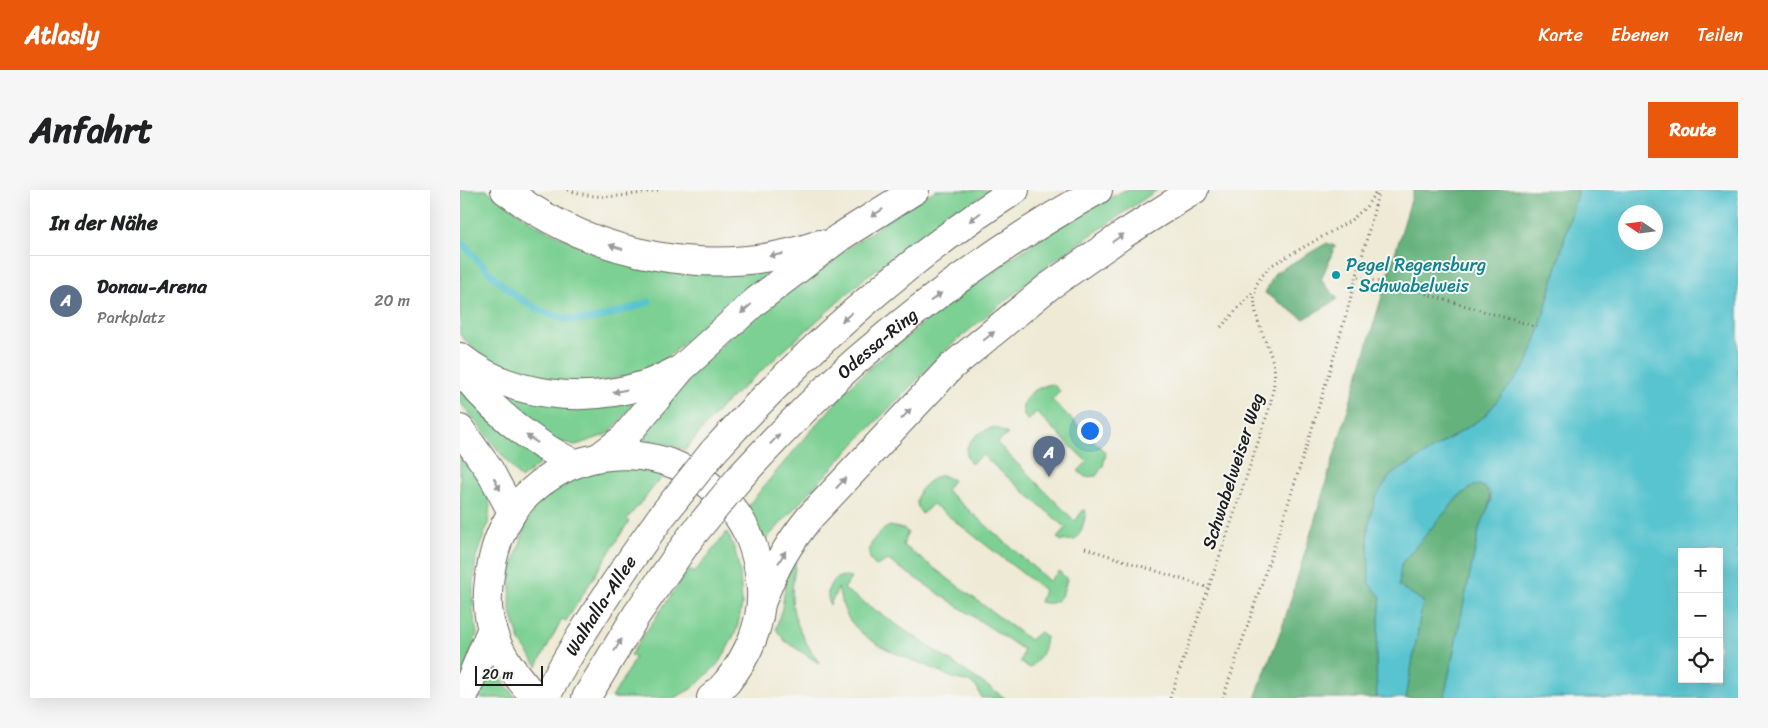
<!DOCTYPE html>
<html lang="de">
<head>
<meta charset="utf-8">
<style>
  body { margin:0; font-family:Sriracha,sans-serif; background:#f6f6f6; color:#202124 }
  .controls { position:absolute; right:15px; bottom:15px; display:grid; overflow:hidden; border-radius:0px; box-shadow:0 5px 20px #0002 }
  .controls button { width:45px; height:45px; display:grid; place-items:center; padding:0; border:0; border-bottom:1px solid #e0e0e0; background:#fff; color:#202124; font:25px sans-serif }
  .compass { position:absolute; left:1158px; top:15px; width:45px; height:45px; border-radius:50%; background:#fff; box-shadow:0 5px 20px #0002; rotate:283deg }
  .scale { position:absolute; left:15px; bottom:12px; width:68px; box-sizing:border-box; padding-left:5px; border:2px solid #1c1c1c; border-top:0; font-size:14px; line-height:18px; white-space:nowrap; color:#1c1c1c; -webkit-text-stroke:4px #f6f6f2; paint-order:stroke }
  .you { position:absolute; left:629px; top:240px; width:18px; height:18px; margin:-12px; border:4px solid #fff; border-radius:50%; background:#1a73e8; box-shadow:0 0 0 8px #1a73e833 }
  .badge { display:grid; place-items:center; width:32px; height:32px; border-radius:50%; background:#ea580c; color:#fff; font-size:16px; font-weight:700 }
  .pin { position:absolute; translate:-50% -41px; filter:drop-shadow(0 1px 2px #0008) }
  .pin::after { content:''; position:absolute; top:26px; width:18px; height:15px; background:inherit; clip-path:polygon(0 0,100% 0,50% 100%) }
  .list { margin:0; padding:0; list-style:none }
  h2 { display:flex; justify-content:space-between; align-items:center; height:65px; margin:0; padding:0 20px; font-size:21px }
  h2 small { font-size:16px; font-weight:400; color:#757577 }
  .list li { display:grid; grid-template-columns:32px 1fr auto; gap:15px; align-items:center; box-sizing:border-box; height:90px; padding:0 20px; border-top:1px solid #e0e0e0 }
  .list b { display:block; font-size:19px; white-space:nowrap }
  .list p { margin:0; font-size:16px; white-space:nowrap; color:#757577 }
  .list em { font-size:16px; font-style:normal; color:#757577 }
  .icon { flex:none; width:28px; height:28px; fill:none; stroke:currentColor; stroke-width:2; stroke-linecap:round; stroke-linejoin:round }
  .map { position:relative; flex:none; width:1278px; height:508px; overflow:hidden; border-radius:0px }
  header { display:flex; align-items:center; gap:30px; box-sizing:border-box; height:70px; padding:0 25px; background:#ea580c; color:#fff }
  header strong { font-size:24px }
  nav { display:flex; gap:28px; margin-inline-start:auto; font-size:18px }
  .intro { display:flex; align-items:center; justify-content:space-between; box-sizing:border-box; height:120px; padding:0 30px }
  h1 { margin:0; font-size:35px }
  .button { padding:12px 22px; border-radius:0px; background:#ea580c; color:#fff; font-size:18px; font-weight:700 }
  main { display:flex; gap:30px; padding:0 30px }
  aside { flex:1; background:#fff; border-radius:0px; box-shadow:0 5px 20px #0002 }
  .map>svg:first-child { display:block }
  .green { fill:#7cd093; stroke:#4c7658 }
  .forest { fill:#65b27d; stroke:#40674c }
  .water { fill:#58c4cf; stroke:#3a7076; fill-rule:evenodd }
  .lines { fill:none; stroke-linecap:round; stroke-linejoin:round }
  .stream { stroke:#58c4cf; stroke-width:7 }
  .secondary-casing { stroke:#66645d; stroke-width:30 }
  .primary-casing { stroke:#66645d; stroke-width:30 }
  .trunk-casing { stroke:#66645d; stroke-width:30 }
  .path { stroke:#66645d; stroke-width:3; stroke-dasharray:1 4; stroke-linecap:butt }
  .secondary { stroke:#fff; stroke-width:28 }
  .primary { stroke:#fff; stroke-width:28 }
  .trunk { stroke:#fff; stroke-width:28 }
  .trunk-bridge-casing { stroke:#66645d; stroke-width:30; stroke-linecap:butt }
  .trunk-bridge { stroke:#fff; stroke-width:28 }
  .oneway { fill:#999 }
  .culture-dot { fill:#0f9aa8; stroke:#f6f6f2; stroke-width:2 }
  .labels { text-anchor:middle; stroke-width:4; stroke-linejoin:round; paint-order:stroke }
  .culture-label { font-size:18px; fill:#0d838f; stroke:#f6f6f2; text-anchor:start }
  .street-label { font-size:18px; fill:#1c1c1c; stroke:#f6f6f2 }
</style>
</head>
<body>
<header>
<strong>Atlasly</strong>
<nav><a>Karte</a><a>Ebenen</a><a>Teilen</a></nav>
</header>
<div class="intro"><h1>Anfahrt</h1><a class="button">Route</a></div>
<main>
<aside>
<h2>In der Nähe<small></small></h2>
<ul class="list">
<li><span class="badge" style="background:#5c6f8a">A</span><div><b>Donau-Arena</b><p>Parkplatz</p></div><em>20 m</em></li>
</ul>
</aside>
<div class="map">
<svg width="1278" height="508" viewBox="0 0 1278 508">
  <rect width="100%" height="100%" fill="#f6f6f2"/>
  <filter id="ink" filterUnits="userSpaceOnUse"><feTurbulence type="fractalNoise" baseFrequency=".02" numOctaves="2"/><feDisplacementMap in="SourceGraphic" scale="10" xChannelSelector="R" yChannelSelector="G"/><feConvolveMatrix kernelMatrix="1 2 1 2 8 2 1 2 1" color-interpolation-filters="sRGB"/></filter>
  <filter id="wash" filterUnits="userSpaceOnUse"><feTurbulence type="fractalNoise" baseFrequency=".0096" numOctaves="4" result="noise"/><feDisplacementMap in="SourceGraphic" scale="20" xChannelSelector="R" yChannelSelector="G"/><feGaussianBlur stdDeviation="1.12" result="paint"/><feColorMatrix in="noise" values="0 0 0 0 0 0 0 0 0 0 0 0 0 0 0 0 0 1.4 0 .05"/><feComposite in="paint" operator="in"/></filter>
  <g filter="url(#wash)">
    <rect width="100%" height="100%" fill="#eeead5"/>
    <!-- green -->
    <path class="green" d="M0,0H26L78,36L133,62L334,67C302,91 268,115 237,140C226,149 215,163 203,170C134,206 55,203 0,145Z
      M476,0H530L407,86L262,216L225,260L200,251L173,249L203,213L290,127L444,19Z
      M665,0H697L596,69L491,155L396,252L298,358L283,322C310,288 338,256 366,224C378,211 389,196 402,185C482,113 570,50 665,0Z
      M24,191L187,200L148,244L116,255L91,250Z
      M593,194L600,201L592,210L646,263L643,276L636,286L625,287L618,281L627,272L576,222L568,231C552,212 575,196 593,194Z
      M0,195L61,255L82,272L61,289L0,212Z
      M535,237L548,244L537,253L615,331L624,319L626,322C624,333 622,342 615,350L602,351L597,348L606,338L522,265L511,274C497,256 518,241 535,237Z
      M0,257L25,297L30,315L28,334L16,367L13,394V421L17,444L0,494Z
      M131,275L207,281L167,329L169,331L106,431L102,429L77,476L60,451L50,420L51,381L66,335L68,315Z
      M482,285L493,290L486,300L589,391L599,381L607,389C603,405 599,417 580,412L584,400L473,314L462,324C460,321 457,317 457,313C456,300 470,288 482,285Z
      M430,336L444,339L448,342L443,355L570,450L580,442L586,447C585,460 580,469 570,478L560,472L564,460L428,370L416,376C400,364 415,342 430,336Z
      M267,342L275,360L280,383L282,415L277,439L261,471L233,498L214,508H152L175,468L170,465L229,379L234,383Z
      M334,366L336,367C335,380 332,393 332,406C332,431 346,454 360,474L325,451L316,439L322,418L326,391Z
      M383,386L391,388L384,399L545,508H521C520,505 519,500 516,497C509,489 497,491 488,486C457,469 416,462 392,433C384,424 381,409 378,398L370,415C365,402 369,389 383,386Z
      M29,472L56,508H15Z"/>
    <!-- forest -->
    <path class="forest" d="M954,0H1118L1080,138L1066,176L1024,227L930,286L908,339L909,393L921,406L916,466L917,508H795L824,432Z
      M867,53L875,56L861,90L878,109L844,129L805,103L815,83Z
      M1019,295C1039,304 1026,322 1020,336L984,508H946L963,411L939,396L941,374L998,307L1013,296Z"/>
    <!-- water -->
    <path class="water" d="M1118,0H1278V508H984L1020,336L1031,311L1030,303L1026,298L1019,295L1013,296L998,307L941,374L939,396L963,411L946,508H917L916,466L921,407L909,393L908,339L915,308L930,286L1024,227L1066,176L1080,138ZM1166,22H1196V52H1166ZM1222,362H1259V489H1222Z"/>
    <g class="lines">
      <!-- stream -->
      <path class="stream" d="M0,50C29,84 67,126 115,130C139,131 166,119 189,112"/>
    </g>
  </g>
  <g filter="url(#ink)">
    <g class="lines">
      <!-- secondary casing -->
      <g class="secondary-casing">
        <path id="secondary" d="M3,508L32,438"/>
      </g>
      <!-- primary casing -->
      <g class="primary-casing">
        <path id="primary" d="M0,179C31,220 69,251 115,274
          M0,239L30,281L52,322
          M77,508L73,505C56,485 39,465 32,439C26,419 27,398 31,379C34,359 41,340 52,323C59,311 70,302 81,293C132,254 206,256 254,299C285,327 298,358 301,399C303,433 288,466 267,492C262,497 257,504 251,508"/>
      </g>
      <!-- trunk casing -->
      <g class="trunk-casing">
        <g id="trunk">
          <path d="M45,0C133,67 254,91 360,54"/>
          <path d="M0,167C50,207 124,214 184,195C195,192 206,186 216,181"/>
          <path d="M253,262C344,162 441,73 555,0"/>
          <path d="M139,267L163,249L222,178L296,111L380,47L455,0"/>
          <path id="s1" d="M282,285C319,245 356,206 397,170C471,106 553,47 638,0"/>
          <path d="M302,411C314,378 328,354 350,327L491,177L588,97L664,44L734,0"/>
          <path id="s2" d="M85,508C119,444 159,385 201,327"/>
          <path d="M126,508L177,424L230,348"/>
        </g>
      </g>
      <!-- path -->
      <path class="path" d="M108,0C140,11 166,6 198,0
        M898,87L946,98L1080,138
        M761,137L794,101
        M625,358L749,398
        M710,508L768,342L810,216C812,204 816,190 814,177C809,153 791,127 795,101C796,91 805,82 812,75L890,31L906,17L917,0
        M763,508C820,340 877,172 919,0"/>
      <!-- secondary -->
      <use href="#secondary" class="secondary"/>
      <!-- primary -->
      <use href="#primary" class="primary"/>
      <!-- trunk -->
      <use href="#trunk" class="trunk"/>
      <!-- trunk-bridge casing -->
      <g class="trunk-bridge-casing">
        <path id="trunk-bridge" d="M201,327L253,262
          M230,348L282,285"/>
      </g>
      <!-- trunk-bridge -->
      <use href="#trunk-bridge" class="trunk-bridge"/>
    </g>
    <!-- one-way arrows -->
    <defs><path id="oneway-solid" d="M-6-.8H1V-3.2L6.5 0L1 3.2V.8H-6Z" transform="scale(1.25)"/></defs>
    <g class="oneway">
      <use href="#oneway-solid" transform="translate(417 23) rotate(147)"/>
      <use href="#oneway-solid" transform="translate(515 27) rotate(143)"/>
      <use href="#oneway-solid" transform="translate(658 48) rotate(-35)"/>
      <use href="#oneway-solid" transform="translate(156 57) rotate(-163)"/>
      <use href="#oneway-solid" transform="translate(316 65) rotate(170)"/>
      <use href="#oneway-solid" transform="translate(476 107) rotate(-36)"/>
      <use href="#oneway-solid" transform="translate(286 119) rotate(139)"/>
      <use href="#oneway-solid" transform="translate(387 127) rotate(139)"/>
      <use href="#oneway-solid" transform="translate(529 146) rotate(-39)"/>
      <use href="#oneway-solid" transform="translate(160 201) rotate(168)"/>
      <use href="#oneway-solid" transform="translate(446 224) rotate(-47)"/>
      <use href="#oneway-solid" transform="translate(72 249) rotate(-146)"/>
      <use href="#oneway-solid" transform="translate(315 249) rotate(-47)"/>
      <use href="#oneway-solid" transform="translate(381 293) rotate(-47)"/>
      <use href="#oneway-solid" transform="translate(37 294) rotate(63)"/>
      <use href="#oneway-solid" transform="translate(322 367) rotate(-59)"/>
      <use href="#oneway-solid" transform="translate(158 455) rotate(-59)"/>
    </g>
  </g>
  <!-- markers -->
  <circle class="culture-dot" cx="876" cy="85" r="5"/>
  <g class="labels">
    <!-- culture labels -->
    <g class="culture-label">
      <text x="886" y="81">Pegel Regensburg<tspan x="886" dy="21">- Schwabelweis</tspan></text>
    </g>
    <!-- street labels -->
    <g class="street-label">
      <text dy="6" stroke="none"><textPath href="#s1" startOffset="189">Odessa-Ring</textPath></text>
      <text transform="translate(773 281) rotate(-72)" y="6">Schwabelweiser Weg</text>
      <text dy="6" stroke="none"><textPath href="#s2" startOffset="108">Walhalla-Allee</textPath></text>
    </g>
  </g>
</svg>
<div class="controls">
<button>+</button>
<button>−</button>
<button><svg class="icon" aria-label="locate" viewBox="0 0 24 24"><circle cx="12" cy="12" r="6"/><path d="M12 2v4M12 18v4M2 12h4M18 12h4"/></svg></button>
</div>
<svg class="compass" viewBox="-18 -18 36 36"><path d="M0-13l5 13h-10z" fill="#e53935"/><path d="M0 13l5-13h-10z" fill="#757577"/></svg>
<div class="scale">20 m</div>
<div class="you"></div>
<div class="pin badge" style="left:589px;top:287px;background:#5c6f8a">A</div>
</div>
</main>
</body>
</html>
